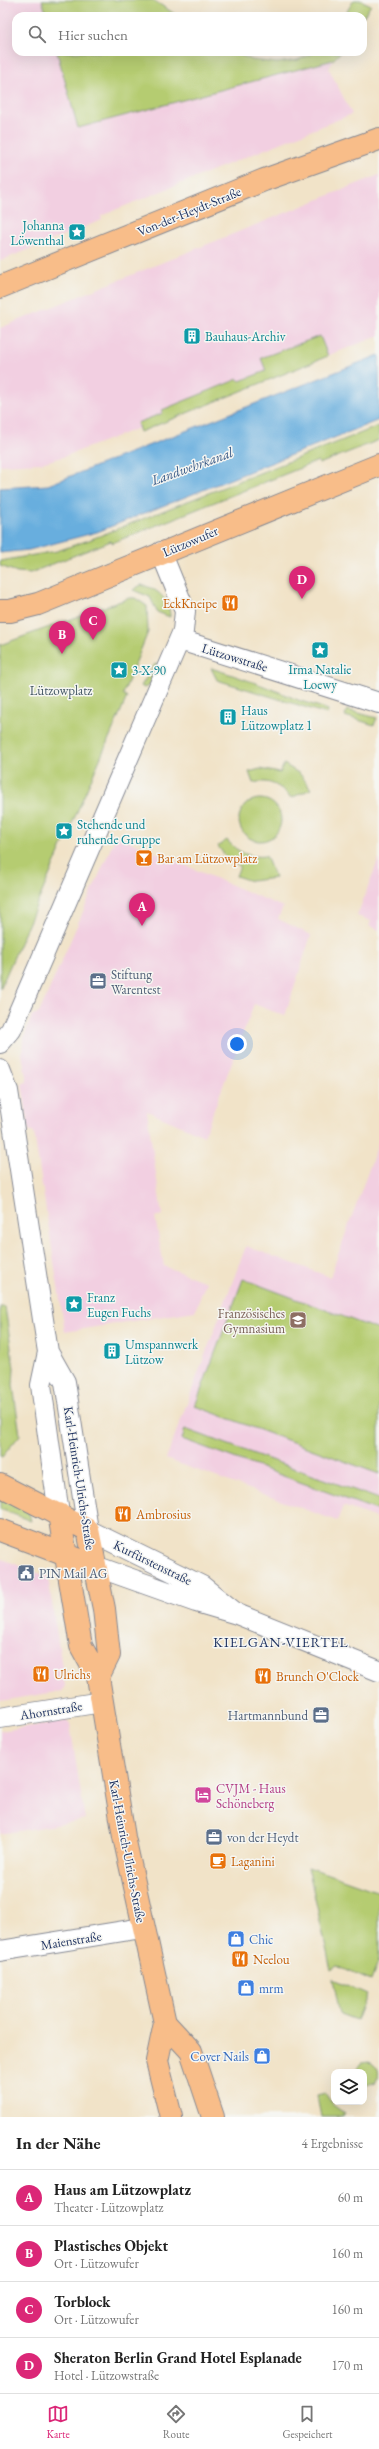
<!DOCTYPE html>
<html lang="de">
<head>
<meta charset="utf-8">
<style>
  body { margin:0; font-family:"EB Garamond",serif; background:#f6f6f6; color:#222 }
  .controls { position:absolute; right:12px; bottom:12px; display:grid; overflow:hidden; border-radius:8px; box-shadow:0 4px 16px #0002 }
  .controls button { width:36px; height:36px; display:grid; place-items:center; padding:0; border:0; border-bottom:1px solid #e0e0e0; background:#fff; color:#222; font:20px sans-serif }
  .you { position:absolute; left:237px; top:1044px; width:14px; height:14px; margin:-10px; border:3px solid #fff; border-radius:50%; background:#1a73e8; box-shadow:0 0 0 6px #1a73e833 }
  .badge { display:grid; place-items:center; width:26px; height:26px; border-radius:50%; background:#db2777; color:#fff; font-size:13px; font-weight:700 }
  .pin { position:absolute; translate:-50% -33px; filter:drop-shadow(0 1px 2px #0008) }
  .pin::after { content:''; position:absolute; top:21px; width:14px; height:12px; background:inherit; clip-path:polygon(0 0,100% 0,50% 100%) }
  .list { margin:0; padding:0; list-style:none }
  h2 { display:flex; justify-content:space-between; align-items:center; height:52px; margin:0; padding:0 16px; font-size:17px }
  h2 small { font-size:13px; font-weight:400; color:#767676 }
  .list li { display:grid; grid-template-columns:26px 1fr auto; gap:12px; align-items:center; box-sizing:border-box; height:56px; padding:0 16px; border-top:1px solid #e0e0e0 }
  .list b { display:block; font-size:15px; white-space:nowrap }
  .list p { margin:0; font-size:13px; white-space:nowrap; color:#767676 }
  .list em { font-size:13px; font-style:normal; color:#767676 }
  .icon { flex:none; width:22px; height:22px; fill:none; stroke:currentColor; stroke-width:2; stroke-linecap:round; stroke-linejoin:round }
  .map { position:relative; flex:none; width:379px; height:2117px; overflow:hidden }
  .search { position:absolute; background:#fff; box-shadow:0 4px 16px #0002; left:12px; right:12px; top:12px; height:44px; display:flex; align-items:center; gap:10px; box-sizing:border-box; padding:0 14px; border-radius:12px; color:#767676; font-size:15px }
  .sheet { height:276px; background:#fff }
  nav { display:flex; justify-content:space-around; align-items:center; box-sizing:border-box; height:56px; border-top:1px solid #e0e0e0; background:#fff; font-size:11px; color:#767676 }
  nav a { display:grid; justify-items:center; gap:2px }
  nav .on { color:#db2777 }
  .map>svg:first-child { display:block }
  .built { fill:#f2cfe1 }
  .green { fill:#b5cc71; stroke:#687e68 }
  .water { fill:#67aede; stroke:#416e9e }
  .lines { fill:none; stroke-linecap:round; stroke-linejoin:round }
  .minor-casing { stroke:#868993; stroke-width:22 }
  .major-casing { stroke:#868993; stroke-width:24 }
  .minor { stroke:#fff; stroke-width:20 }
  .major { stroke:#f8bd89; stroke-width:22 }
  .labels { text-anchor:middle; stroke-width:3; stroke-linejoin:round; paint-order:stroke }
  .street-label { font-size:13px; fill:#1b2f5e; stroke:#f6f6f2 }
  .culture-label { font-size:13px; fill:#0d838f; stroke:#f6f6f2; text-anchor:start }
  .food-label { font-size:13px; fill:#c56008; stroke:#f6f6f2; text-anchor:start }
  .park-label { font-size:13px; fill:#425663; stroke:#f6f6f2 }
  .service-label { font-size:13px; fill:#4e5e75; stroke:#f6f6f2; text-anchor:start }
  .education-label { font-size:13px; fill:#785e54; stroke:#f6f6f2; text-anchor:end }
  .hotel-label { font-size:13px; fill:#b23c85; stroke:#f6f6f2; text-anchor:start }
  .shop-label { font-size:13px; fill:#366cbe; stroke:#f6f6f2; text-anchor:start }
  .water-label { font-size:14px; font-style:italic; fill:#325584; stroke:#f6f6f2 }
  .neighbourhood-label { font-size:14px; letter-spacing:1px; fill:#1b2f5e; stroke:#f6f6f2 }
</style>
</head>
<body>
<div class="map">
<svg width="379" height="2117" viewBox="0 0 379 2117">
  <rect width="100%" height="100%" fill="#f6f6f2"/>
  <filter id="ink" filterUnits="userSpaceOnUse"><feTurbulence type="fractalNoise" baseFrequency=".025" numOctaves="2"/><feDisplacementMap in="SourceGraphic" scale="8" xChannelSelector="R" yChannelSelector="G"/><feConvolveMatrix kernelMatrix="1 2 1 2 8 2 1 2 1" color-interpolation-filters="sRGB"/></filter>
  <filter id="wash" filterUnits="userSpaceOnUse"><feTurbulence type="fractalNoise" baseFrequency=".012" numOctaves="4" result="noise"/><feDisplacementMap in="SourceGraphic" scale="16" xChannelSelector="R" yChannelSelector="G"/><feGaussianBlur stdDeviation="0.9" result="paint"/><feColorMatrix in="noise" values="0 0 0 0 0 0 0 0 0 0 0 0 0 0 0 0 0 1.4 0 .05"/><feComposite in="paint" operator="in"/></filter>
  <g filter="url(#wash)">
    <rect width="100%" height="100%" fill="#f1e3c8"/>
    <!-- built -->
    <path class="built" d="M0,0H42L47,16H16V52H57L79,128L333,60L329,69L352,114L115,210L101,216L102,220L0,261Z
      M379,175V336L63,457L41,463L0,465V328Z
      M116,836L283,907L278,919L311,935L285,1016L254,1004L204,1136L147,1111L162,1215L155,1217L164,1266L206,1282L195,1311L65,1332L34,1133L29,1131L22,1083L27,1082L22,1054L23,1041L32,1015L39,1013Z
      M379,858V930L369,926L371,921L357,916Z
      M379,1141V1519L343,1506L337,1521L166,1459L246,1246L330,1277Z
      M0,1558L48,1577L65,1686L62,1691L0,1701Z
      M66,1721L70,1724L85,1820L0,1834V1731Z"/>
    <!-- green -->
    <path class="green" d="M42,0H153L178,16H47Z
      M354,0H360L371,5L363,17L344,16Z
      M57,52H234L252,60L277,63L298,60L316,52H341L333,60L78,128Z
      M320,336L328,356L140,432L137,423L163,413L162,410L238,379L240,381L266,371L261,358Z
      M379,426V440L319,464L318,461L112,543L111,541L30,573L17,572L0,566V561L57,551L89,540Z
      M141,585C157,588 170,599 170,617L157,612L150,597L133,590Z
      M129,598H135L147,606L148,632L123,694L127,697L0,989V645Z
      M155,664L158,665L149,686L144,688L141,686Z
      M211,668C239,677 266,686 293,698C304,703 317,705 328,710L327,714L217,680Z
      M347,710L377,718L374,725L345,716Z
      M284,764L300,774L311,789L291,798C281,786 269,779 253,783L249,772L260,769L280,773Z
      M239 820a21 21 0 1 1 42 0a21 21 0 1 1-42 0Z
      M227,840C238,853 250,858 266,856L275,878L251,881L236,876L240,866L225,856L218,846Z
      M243,1279L379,1330V1474L195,1406Z
      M0,1307H5L14,1368L13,1385L20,1435L2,1457L0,1456Z
      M185,1429L379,1499V1511L182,1439Z
      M0,1495L28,1509L31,1521L0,1509Z
      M308,1867L379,1892V1959L371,1981L337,1966L331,1970Z
      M333,1979L367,1994L356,2020L340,2014Z
      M369,2062C378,2065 379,2073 376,2082L365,2086L364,2072H354L361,2063Z
      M325,2093L333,2105L344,2113L342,2117H321L317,2095Z"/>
    <!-- water -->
    <path class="water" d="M379,355V420L97,532L29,550L0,553V488L48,485Z"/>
  </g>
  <g filter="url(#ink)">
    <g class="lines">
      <!-- minor casing -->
      <g class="minor-casing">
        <path id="minor" d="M180,640L379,703
          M0,1043L11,1030L183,631L185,611L161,552
          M0,1070L8,1091L48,1352L41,1385L59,1514
          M48,1352L65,1382L88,1530L202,1586L237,1614
          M95,1566L196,1602L237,1614L379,1671
          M0,1718L102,1702
          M0,1951L142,1928"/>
      </g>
      <!-- major casing -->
      <g class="major-casing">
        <path id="major" d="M0,287L264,180L379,139
          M0,611H10L38,604L379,465
          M0,1485L88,1530L104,1609L109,1655L98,1677
          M59,1514L81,1646L98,1677L124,1837L165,2023L157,2061L171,2117
          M0,1530L79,1560
          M165,2023L191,2051L213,2117"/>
      </g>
      <!-- minor -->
      <use href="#minor" class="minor"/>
      <!-- major -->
      <use href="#major" class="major"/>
    </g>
  </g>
  <!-- icons -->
  <defs>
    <g id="sight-square" transform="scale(0.9)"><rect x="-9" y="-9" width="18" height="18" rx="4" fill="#0f9aa8" stroke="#f6f6f2"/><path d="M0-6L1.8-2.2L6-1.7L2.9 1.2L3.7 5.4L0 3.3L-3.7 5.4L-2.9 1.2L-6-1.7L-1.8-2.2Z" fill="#fff"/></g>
    <g id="building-square" transform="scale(0.9)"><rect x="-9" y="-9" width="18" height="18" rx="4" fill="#0f9aa8" stroke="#f6f6f2"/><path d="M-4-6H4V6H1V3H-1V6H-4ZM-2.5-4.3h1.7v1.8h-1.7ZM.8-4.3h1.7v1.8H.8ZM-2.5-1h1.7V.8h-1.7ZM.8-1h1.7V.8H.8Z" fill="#fff"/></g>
    <g id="restaurant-square" transform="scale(0.9)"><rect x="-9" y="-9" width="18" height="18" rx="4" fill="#e8710a" stroke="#f6f6f2"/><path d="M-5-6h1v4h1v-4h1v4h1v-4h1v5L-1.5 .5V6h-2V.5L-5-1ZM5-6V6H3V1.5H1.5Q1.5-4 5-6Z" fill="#fff"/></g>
    <g id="bar-square" transform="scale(0.9)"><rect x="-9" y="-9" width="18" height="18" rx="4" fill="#e8710a" stroke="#f6f6f2"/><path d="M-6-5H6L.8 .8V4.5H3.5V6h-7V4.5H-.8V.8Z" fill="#fff"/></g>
    <g id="office-square" transform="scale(0.9)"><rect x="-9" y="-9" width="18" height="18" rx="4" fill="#5c6f8a" stroke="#f6f6f2"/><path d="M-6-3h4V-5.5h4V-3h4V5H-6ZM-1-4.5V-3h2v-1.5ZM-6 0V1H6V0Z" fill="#fff"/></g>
    <g id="school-square" transform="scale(0.9)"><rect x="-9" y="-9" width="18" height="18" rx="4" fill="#8d6e63" stroke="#f6f6f2"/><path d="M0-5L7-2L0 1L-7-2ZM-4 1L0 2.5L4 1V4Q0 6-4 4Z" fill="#fff"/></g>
    <g id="civic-square" transform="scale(0.9)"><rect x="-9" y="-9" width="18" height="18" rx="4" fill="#5c6f8a" stroke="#f6f6f2"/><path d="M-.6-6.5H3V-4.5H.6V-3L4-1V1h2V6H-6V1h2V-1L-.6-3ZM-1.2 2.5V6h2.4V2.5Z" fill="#fff"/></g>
    <g id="hotel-square" transform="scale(0.9)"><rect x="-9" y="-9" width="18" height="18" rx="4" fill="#d1479c" stroke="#f6f6f2"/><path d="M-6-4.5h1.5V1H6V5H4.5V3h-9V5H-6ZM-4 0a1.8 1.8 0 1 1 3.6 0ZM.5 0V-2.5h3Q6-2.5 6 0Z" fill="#fff"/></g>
    <g id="cafe-square" transform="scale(0.9)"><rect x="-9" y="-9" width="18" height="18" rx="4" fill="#e8710a" stroke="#f6f6f2"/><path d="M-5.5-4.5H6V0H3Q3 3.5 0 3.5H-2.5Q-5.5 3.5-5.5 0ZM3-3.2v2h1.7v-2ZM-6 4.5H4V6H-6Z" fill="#fff"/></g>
    <g id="shop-square" transform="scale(0.9)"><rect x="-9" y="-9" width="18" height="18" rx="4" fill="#3f7fe0" stroke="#f6f6f2"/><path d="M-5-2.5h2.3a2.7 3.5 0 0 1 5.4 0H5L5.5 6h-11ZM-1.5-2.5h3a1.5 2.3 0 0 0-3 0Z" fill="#fff"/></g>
  </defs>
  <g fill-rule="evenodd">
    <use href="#sight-square" x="77" y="232"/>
    <use href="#building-square" x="192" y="336"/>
    <use href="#restaurant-square" x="230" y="603"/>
    <use href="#sight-square" x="320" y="650"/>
    <use href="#sight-square" x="119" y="670"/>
    <use href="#building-square" x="228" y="717"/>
    <use href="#sight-square" x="64" y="831"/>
    <use href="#bar-square" x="144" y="858"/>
    <use href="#office-square" x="98" y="981"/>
    <use href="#sight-square" x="74" y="1304"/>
    <use href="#school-square" x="298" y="1320"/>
    <use href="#building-square" x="112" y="1351"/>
    <use href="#restaurant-square" x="123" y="1514"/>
    <use href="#civic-square" x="26" y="1573"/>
    <use href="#restaurant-square" x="41" y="1674"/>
    <use href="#restaurant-square" x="263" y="1676"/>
    <use href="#office-square" x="321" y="1715"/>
    <use href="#hotel-square" x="203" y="1795"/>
    <use href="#office-square" x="214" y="1837"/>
    <use href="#cafe-square" x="218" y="1861"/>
    <use href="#shop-square" x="236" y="1939"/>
    <use href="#restaurant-square" x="240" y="1959"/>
    <use href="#shop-square" x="246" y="1988"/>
    <use href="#shop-square" x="262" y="2056"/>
  </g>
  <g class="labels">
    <!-- street labels -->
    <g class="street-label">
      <text transform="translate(189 211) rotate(-22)" y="5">Von-der-Heydt-Straße</text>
      <text transform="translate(190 541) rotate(-23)" y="5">Lützowufer</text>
      <text transform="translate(235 657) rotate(17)" y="5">Lützowstraße</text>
      <text transform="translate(80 1478) rotate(81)" y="5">Karl-Heinrich-Ulrichs-Straße</text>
      <text transform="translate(153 1562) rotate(26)" y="5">Kurfürstenstraße</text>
      <text transform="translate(51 1710) rotate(-9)" y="5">Ahornstraße</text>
      <text transform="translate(128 1851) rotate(79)" y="5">Karl-Heinrich-Ulrichs-Straße</text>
      <text transform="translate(71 1940) rotate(-9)" y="5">Maienstraße</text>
    </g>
    <!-- culture labels -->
    <g class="culture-label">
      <text x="64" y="230" text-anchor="end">Johanna<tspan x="64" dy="15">Löwenthal</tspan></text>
      <text x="205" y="341">Bauhaus-Archiv</text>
      <text x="320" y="674" text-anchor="middle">Irma Natalie<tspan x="320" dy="15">Loewy</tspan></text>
      <text x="132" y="675">3-X-90</text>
      <text x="241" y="715">Haus<tspan x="241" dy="15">Lützowplatz 1</tspan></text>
      <text x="77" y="829">Stehende und<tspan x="77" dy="15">ruhende Gruppe</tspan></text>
      <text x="87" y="1302">Franz<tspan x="87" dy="15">Eugen Fuchs</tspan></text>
      <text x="125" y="1349">Umspannwerk<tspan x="125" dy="15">Lützow</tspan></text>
    </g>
    <!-- food labels -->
    <g class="food-label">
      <text x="217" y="608" text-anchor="end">EckKneipe</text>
      <text x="157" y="863">Bar am Lützowplatz</text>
      <text x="136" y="1519">Ambrosius</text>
      <text x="54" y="1679">Ulrichs</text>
      <text x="276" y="1681">Brunch O'Clock</text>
      <text x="231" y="1866">Laganini</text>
      <text x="253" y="1964">Neelou</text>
    </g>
    <!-- park labels -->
    <g class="park-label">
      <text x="61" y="695">Lützowplatz</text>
    </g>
    <!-- service labels -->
    <g class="service-label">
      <text x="111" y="979">Stiftung<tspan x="111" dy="15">Warentest</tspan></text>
      <text x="39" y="1578">PIN Mail AG</text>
      <text x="308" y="1720" text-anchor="end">Hartmannbund</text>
      <text x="227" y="1842">von der Heydt</text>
    </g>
    <!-- education labels -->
    <g class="education-label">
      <text x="285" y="1318">Französisches<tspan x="285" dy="15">Gymnasium</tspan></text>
    </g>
    <!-- hotel labels -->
    <g class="hotel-label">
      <text x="216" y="1793">CVJM - Haus<tspan x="216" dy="15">Schöneberg</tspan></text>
    </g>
    <!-- shop labels -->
    <g class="shop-label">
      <text x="249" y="1944">Chic</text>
      <text x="259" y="1993">mrm</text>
      <text x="249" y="2061" text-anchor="end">Cover Nails</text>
    </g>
    <!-- water labels -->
    <g class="water-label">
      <text transform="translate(192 466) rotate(-20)" y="5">Landwehrkanal</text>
    </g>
    <!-- neighbourhood labels -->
    <g class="neighbourhood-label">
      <text x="281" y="1647">KIELGAN-VIERTEL</text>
    </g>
  </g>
</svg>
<div class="controls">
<button><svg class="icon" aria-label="layers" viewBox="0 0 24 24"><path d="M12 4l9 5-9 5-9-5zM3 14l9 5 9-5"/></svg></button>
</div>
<div class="you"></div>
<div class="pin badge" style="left:142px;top:926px">A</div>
<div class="pin badge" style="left:62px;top:654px">B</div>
<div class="pin badge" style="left:93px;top:640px">C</div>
<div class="pin badge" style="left:302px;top:599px">D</div>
<div class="search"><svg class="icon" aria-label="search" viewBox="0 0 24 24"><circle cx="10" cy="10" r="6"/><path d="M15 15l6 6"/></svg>Hier suchen</div>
</div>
<section class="sheet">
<h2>In der Nähe<small>4 Ergebnisse</small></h2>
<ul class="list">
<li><span class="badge">A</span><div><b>Haus am Lützowplatz</b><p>Theater · Lützowplatz</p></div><em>60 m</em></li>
<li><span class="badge">B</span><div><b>Plastisches Objekt</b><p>Ort · Lützowufer</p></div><em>160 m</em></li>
<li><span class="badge">C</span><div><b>Torblock</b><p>Ort · Lützowufer</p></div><em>160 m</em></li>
<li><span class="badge">D</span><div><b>Sheraton Berlin Grand Hotel Esplanade</b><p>Hotel · Lützowstraße</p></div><em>170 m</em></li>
</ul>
</section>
<nav>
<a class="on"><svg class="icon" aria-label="map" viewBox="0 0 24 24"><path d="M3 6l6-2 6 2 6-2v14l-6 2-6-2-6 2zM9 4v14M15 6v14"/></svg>Karte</a>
<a><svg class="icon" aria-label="directions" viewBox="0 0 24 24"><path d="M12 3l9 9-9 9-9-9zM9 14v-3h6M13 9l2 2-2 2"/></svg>Route</a>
<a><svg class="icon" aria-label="saved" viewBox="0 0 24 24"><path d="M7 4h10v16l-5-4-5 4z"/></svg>Gespeichert</a>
</nav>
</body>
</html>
